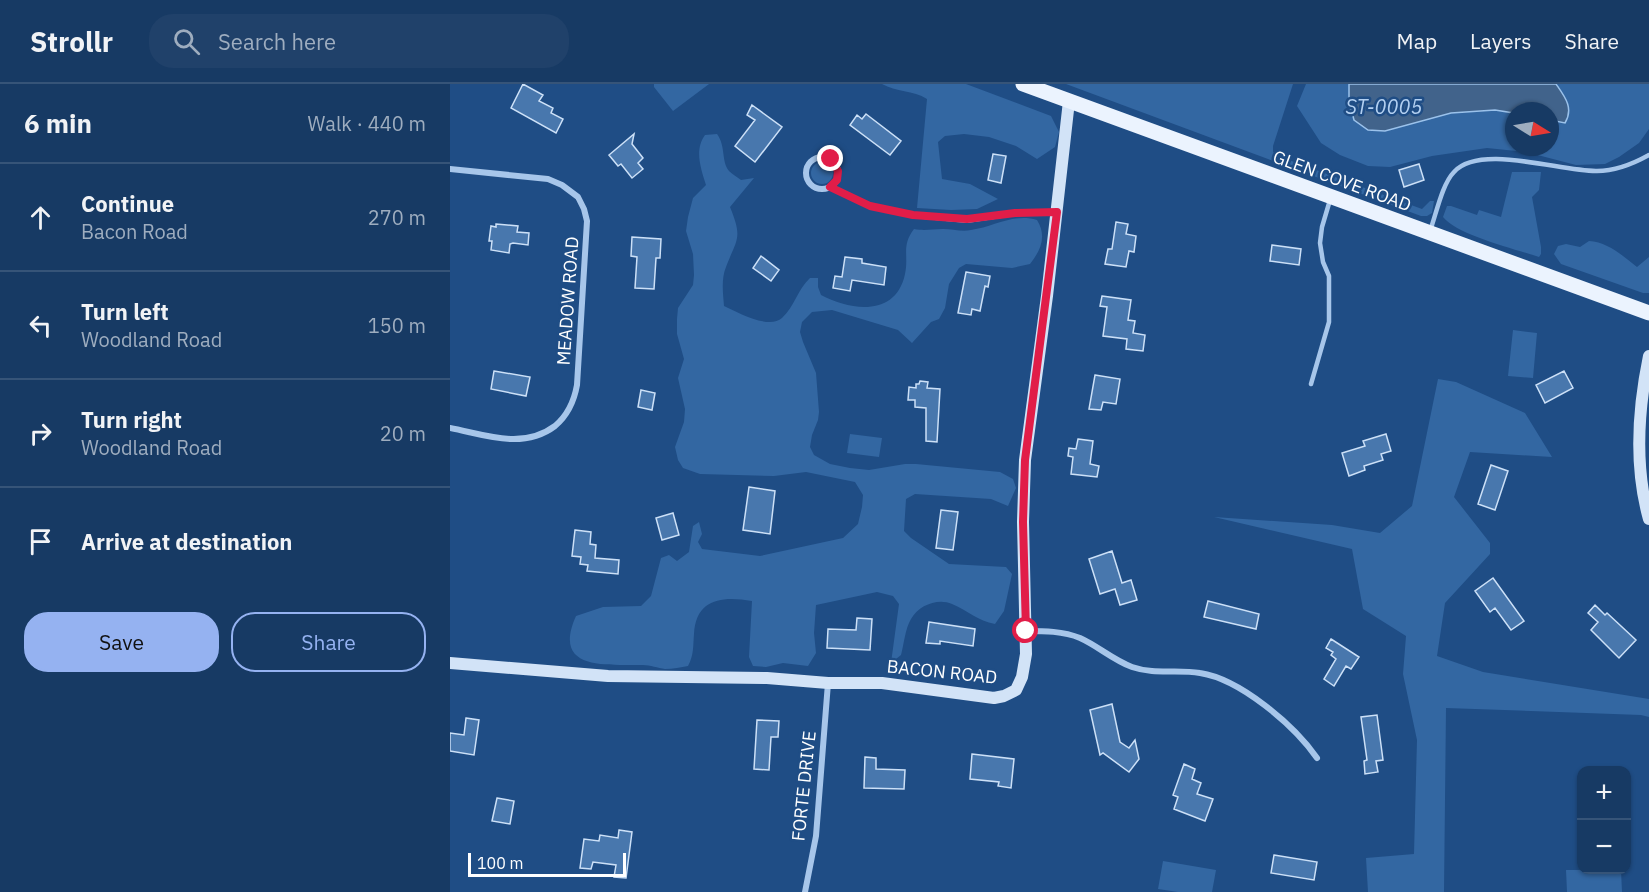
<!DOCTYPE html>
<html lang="en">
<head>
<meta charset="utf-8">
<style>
  body { margin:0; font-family:"IBM Plex Sans",sans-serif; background:#20416a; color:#f1f3f6 }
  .controls { position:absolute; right:18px; bottom:18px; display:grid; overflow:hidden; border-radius:12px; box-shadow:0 2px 4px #0004 }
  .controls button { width:54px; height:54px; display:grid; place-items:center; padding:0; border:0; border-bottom:2px solid #365478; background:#173a64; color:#f1f3f6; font:30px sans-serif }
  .compass { position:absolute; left:1055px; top:18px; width:54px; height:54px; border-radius:50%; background:#173a64; box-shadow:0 2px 4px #0004; rotate:101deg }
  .scale { position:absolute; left:18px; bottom:15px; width:158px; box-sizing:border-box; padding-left:6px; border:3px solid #fff; border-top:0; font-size:16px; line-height:21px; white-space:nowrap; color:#fff; -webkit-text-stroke:4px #1f4d85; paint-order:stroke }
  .stop { position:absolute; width:18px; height:18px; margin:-14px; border:4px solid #e11d48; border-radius:50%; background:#fff }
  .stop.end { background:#e11d48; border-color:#fff; box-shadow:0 2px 6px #0008 }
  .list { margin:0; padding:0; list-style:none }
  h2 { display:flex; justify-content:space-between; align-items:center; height:78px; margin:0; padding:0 24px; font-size:26px }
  h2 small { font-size:20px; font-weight:400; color:#9eadbf }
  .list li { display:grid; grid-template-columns:39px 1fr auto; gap:18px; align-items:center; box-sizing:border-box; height:108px; padding:0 24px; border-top:2px solid #365478 }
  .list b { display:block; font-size:22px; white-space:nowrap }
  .list p { margin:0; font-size:20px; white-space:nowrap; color:#9eadbf }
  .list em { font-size:20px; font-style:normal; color:#9eadbf }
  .actions { display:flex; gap:12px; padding:18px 24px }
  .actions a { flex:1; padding:14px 0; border:2px solid #95b2f1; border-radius:24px; text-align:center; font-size:21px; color:#95b2f1 }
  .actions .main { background:#95b2f1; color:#111 }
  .icon { flex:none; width:33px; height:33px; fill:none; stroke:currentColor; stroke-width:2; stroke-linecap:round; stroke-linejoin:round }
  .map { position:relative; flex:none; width:1199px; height:808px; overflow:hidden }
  header { display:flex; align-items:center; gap:36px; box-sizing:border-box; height:84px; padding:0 30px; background:#173a64; border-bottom:2px solid #365478 }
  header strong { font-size:28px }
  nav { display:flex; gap:33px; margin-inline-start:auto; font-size:21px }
  .search { width:420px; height:54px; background:#20416a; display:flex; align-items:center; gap:15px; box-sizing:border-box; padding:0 21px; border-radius:24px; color:#9eadbf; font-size:22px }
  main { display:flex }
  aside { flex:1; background:#173a64 }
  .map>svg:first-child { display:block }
  .green { fill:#3367a2; fill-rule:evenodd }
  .water { fill:#41638b; stroke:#9bc2eb; stroke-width:1.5 }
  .building { fill:#4877ad; stroke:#cce0f7; stroke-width:1.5 }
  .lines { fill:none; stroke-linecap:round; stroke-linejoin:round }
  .lane { stroke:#a7c6ea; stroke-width:4.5 }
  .street { stroke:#a7c6ea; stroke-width:6 }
  .secondary { stroke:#d2e3f7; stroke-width:12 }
  .primary { stroke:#ebf3fe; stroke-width:15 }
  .route { stroke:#e11d48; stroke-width:8 }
  .labels { text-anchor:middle; stroke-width:5; stroke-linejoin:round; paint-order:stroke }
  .street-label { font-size:18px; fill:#fff; stroke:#1f4d85 }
  .water-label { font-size:20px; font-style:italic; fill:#b3d0f1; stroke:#1f4d85 }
</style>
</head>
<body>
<header>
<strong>Strollr</strong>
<div class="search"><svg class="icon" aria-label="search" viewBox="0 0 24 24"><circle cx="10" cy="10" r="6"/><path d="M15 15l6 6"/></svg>Search here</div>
<nav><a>Map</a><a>Layers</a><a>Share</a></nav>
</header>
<main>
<aside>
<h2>6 min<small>Walk · 440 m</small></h2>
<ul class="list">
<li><svg class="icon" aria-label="ahead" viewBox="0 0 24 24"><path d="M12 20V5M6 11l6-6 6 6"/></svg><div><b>Continue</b><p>Bacon Road</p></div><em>270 m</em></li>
<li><svg class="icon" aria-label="left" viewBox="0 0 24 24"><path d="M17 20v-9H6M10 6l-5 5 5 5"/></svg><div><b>Turn left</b><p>Woodland Road</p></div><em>150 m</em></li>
<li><svg class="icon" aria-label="right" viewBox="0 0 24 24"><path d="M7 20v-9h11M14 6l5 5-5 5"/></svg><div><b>Turn right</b><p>Woodland Road</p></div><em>20 m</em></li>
<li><svg class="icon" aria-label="arrive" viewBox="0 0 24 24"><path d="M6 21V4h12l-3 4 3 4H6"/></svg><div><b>Arrive at destination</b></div></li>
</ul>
<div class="actions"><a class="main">Save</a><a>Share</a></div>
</aside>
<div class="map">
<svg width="1199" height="808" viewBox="0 0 1199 808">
  <rect width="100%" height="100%" fill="#1f4d85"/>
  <!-- green -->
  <path class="green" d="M204,0H259L223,27L204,3Z
    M432,0H516L601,32L609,48L605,63L587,75L566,62L539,53L514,50L495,52L488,58L492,95L520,100L548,115L527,125L501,126L467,124L477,15C463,6 446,8 432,0Z
    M616,0H843L823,62V68L828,72L972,125L980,117H984L982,129L977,132H971Z
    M856,0H1199V45L1189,59L1169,73L1155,80L1126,81L1076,68L1037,64L982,72L940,83L918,82L890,71L871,59L847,22ZM1064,27H1100V63H1064Z
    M267,50C276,62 271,77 279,87C282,90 287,93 291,96L304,94L280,123C293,155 287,154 276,183C271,195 273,209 274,222C287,228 319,246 332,234C344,223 348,205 360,194H368V203L371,211C401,227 446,233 455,190C459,171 451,162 464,145C475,147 482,145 493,145C502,145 512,148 521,146C544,143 563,129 587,136C597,152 591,166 580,180L562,184L516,180L509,184L499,200L495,224L489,235L481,238L462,259L448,246L382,226L362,228L352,238L350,248L353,258L366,289L369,328L368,336L362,351L360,363L364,371L380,380L400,384L419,386L455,380H466L550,388L563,395L566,404L558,422L541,415L465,410L456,415L454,447L461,454L499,480L556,483L562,490L554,527L545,540C528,537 517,526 502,520C488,514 469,521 461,535C455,545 454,560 451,571L441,579L449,520L443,512L427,508L366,521L364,549L366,569L358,582L333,579L316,583L303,582L299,573L302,517C273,512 246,514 244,550C243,562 244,571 238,582C231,583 223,585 215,585C208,584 200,581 193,581C158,580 101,588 126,532L153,523L191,522L201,512L211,474L219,471L227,477L239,468L243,442L249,438L252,450L248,458L252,465L310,472L393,454L408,440L412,423L413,411L405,398L356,388L324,392L250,390L233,384L228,376L225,363L234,338L235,325L228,294L234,275L227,250V235L228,224L243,201L244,191L243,170L236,147L238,133L243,114L256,101C251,85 244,66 255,51Z
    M361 89a11 11 0 1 1 22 0a11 11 0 1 1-22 0Z
    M1062,88H1091L1089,106L1082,113L1091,163V170L1089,173C1065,165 1007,151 993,133L997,122H1001L1027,131L1029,126L1051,133Z
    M1139,157C1158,158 1173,172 1187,183L1199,173V209H1193L1111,180L1104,170L1108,162L1116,160L1130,163Z
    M1063,246L1087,249L1083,294L1058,292Z
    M988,295L1006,298L1075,329L1102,373L1020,368L1004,413L1040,459V470L995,519L987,572L1033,588L1199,615V633L1191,631L996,624L994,808H918L916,774L964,770L967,656L953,590L956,552L913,525L902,465L764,433L882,441L930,449L962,422Z
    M400,350L432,354L429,373L397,369Z
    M713,777L766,786L762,808H728L708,805Z
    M1116,786H1171L1172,808H1117Z"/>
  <!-- water -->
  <path class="water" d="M899,0H1106C1115,13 1124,24 1115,39L1100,36V27H1064V29L1045,26L1001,29L935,47L918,46L904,36L899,17Z"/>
  <!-- building -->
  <path class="building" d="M73,0L93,11L89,17L103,24L101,29L113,35L106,49L61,24Z
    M302,21L332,43L305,78L285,62L305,36L297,31Z
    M416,30L451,57L440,71L400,41L407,31L412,35Z
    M184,50L182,60L193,74L188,79L193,85L182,94L171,80L168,82L159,71Z
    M543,70L556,72L551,99L538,96Z
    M969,80L974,96L954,103L949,86Z
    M666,138L678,140L676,150L686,152L684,168L679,167L676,183L655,180L658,165H662Z
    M46,140L68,142L67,148L79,149L78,161L63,159L60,160L59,169L41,166L42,157H39L41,142L46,143Z
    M182,153L211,155L210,174H206L204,205L185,204L187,173L181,172Z
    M822,161L851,165L849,181L820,177Z
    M311,172L329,186L321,197L303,184Z
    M395,173L412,175V179L436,183L434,201L402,196L400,207L383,204L385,192L392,193Z
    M516,188L540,192L538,203L535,202L530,227L522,225L521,231L508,229Z
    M652,212L681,216L678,236L685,237L683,249L695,251L693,267L676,265L677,255L653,252L657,223L650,222Z
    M44,287L80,293L76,312L41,305Z
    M1114,287L1123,304L1095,319L1086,301Z
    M645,291L670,295L666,320L653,318L651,326L639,325Z
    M470,297L478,298L477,304L490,305L487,358L476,357V324L465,323V316H458L459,303L466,304V300H469Z
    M191,306L205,309L202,326L188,323Z
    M936,350L941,367L931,370L933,376L914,382L915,386L899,392L892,369L915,362L913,357Z
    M628,355L643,357L640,380L649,382L647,393L621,390L623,373L618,372L619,364L626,365Z
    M1041,381L1058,387L1045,426L1028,420Z
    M299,403L325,407L320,450L293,446Z
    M491,426L508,428L503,466L486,464Z
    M223,429L229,451L212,456L206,434Z
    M125,446L141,448L140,460L146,461L145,474L169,476L168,490L137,487L138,481L130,480L131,473L122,472Z
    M662,467L672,499L681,496L687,516L670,521L665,505L650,510L639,475Z
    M1043,494L1074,537L1061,546L1045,524L1040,528L1025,507Z
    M758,517L809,530L806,545L754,533Z
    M1145,521L1155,531L1157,529L1186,556L1169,574L1141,546L1148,538L1138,529Z
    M407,534L422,535L420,566L377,564L378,545L406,546Z
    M479,538L525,545L523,562L490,557V560L476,559Z
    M881,555L909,573L901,585L896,582L884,602L874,595L886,575L881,571L883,568L876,564Z
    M662,620L670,658L679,664L685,656L689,675L679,688L653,669L650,671L640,626Z
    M927,631L933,676L926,677L928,688L915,690L914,677L917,676L911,633Z
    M16,634L29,636L24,671L0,667V649L14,651Z
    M307,636L329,637L328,653H321L319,686L304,685Z
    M522,670L564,675L561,704L548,702L549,698L520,695Z
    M415,673L426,674V685L455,686L454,705L414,704Z
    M734,680L745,685L742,695L751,699L747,710L763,715L755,737L724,725L728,713L723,711Z
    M47,714L64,717L60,740L42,737Z
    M169,746L182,748L176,794L164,793L166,781L143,778L141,785L130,784L134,755L149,757L150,751L168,754Z
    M824,771L867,778L864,796L821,789Z"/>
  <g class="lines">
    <!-- lane -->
    <path class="lane" d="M980,147C986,131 992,100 1004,88C1030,59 1112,88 1147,87C1165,87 1183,80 1199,71
      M861,300L879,238V192L873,178L870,159L872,143L880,116"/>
    <!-- street -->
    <path class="street" d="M356 89a16 16 0 1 1 32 0a16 16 0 1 1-32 0Z
      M0,85L98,95L112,101L128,113L134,125L137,137L127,301C124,318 118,331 105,342C73,366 36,351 0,344
      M380,103L420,122L463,131L517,136L565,129L606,128
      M576,547C594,547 613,547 630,554C648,562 663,576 682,583C705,591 727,585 750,589C790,595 844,641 867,674
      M355,808L366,752L378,599"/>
    <!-- secondary -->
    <path class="secondary" d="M1199,272C1188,325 1184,382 1199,435
      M0,579L158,592L317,594L378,599H432L544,614L554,612L566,606L572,593L576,570L573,438L575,376L597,212L619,17"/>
    <!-- primary -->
    <path class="primary" d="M573,0L1199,229"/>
  </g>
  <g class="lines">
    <!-- route -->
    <path class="route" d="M381,75L388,87L387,96L380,103L420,122L463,131L517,135L565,129L607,128L575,376L573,438L576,547"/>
  </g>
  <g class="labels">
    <!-- street labels -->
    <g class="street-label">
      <text transform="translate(892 97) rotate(20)" y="6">GLEN COVE ROAD</text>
      <text transform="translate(118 217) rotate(-86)" y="6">MEADOW ROAD</text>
      <text transform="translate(492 588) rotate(6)" y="6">BACON ROAD</text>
      <text transform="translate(354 702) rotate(-84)" y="6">FORTE DRIVE</text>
    </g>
    <!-- water labels -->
    <g class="water-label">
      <text x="934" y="30">ST-0005</text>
    </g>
  </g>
</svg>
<div class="controls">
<button>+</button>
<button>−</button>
</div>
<svg class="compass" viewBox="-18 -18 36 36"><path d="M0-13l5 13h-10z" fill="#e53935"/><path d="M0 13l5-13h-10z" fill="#9eadbf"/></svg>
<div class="scale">100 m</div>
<div class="stop" style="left:576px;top:547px"></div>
<div class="stop end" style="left:381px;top:75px"></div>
</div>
</main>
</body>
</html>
